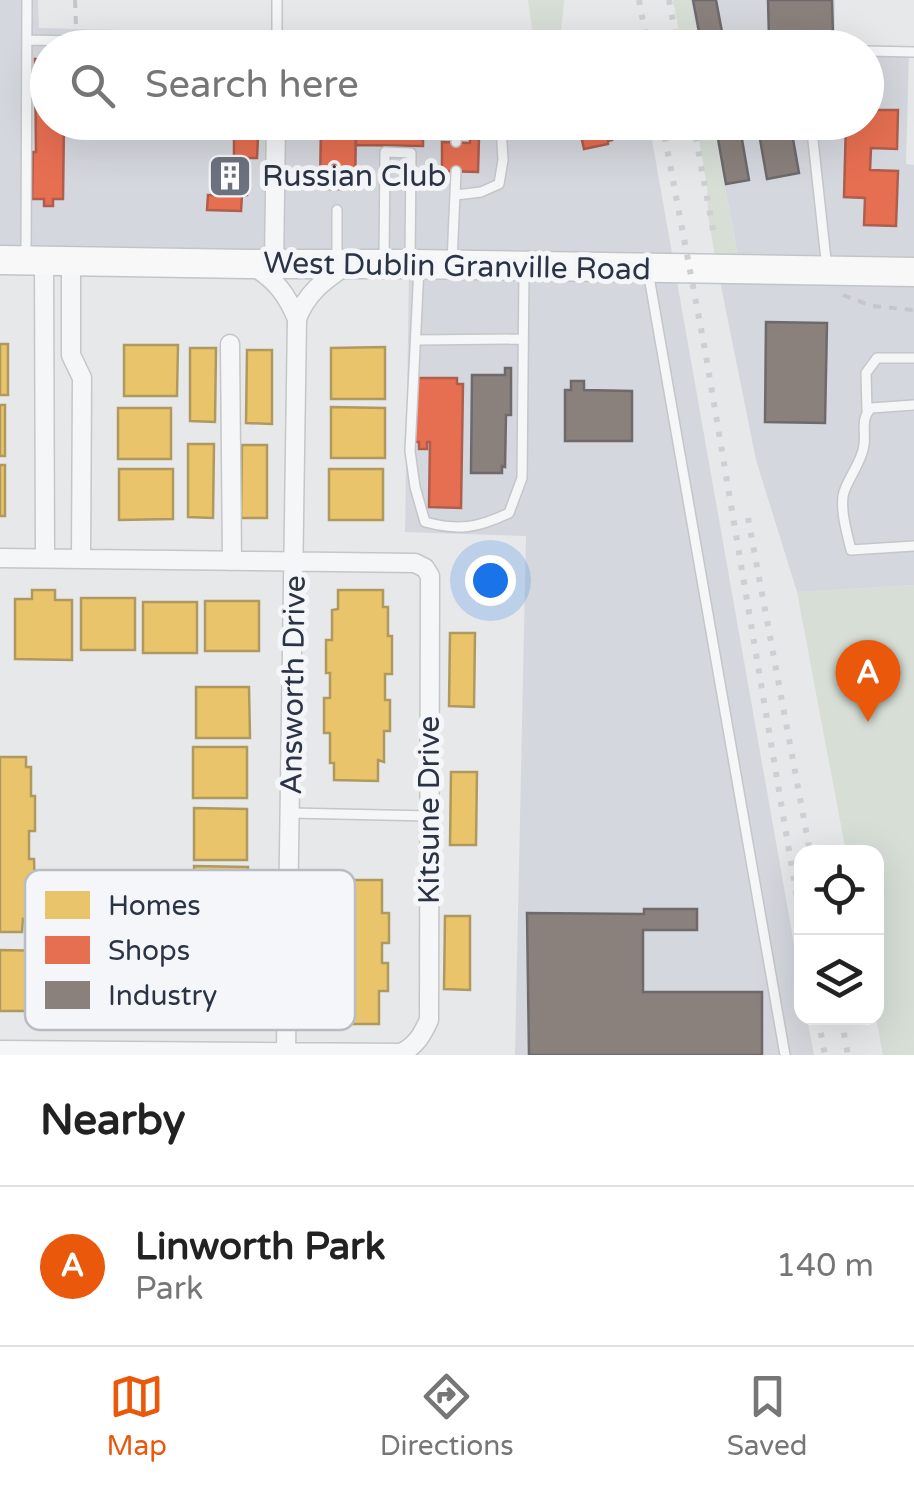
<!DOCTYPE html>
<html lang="en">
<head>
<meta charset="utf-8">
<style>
  body { margin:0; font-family:"Varela Round",sans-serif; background:#f2f2f2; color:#222 }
  .controls { position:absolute; right:30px; bottom:30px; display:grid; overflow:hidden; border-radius:20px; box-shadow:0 10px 40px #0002 }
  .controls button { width:90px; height:90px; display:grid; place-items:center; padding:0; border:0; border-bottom:2px solid #e0e0e0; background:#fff; color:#222; font:50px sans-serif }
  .you { position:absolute; left:490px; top:580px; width:35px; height:35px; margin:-25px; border:8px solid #fff; border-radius:50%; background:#1a73e8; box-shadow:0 0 0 15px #1a73e833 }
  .badge { display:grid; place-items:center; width:65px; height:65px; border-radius:50%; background:#ea580c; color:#fff; font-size:32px; font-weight:700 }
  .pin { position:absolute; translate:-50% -82px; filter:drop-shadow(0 2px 5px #0008) }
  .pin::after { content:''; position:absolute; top:52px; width:35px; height:30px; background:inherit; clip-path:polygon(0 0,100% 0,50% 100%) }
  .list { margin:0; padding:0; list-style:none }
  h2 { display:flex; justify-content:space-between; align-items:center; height:130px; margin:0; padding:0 40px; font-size:42px }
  h2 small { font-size:32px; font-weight:400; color:#767676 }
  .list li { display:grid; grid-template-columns:65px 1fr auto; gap:30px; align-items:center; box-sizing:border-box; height:160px; padding:0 40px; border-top:2px solid #e0e0e0 }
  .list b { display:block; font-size:38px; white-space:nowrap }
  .list p { margin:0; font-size:32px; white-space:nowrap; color:#767676 }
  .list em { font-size:32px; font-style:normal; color:#767676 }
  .icon { flex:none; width:55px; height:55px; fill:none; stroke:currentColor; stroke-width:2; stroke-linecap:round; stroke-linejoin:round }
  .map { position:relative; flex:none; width:914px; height:1055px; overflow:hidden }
  .search { position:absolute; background:#fff; box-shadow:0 10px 40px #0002; left:30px; right:30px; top:30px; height:110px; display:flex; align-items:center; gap:25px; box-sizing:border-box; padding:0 35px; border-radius:55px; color:#767676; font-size:38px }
  .sheet { height:290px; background:#fff }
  nav { display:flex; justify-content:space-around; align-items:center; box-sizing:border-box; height:140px; border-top:2px solid #e0e0e0; background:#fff; font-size:28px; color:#767676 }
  nav a { display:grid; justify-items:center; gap:5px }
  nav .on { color:#ea580c }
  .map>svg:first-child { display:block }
  .built { fill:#d4d7dd }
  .green { fill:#d6ded6 }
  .homes { fill:#e9c46a; stroke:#b0995f; stroke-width:2.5 }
  .shops { fill:#e76f51; stroke:#af5d4d; stroke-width:2.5 }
  .industry { fill:#8a817c; stroke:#6e6a6c; stroke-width:2.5 }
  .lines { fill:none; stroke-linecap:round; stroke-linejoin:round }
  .service-casing { stroke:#c4c6c8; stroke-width:12 }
  .minor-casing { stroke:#c4c6c8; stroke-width:21 }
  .primary-casing { stroke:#c2c5c8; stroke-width:31 }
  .path { stroke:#c5c6ca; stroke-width:4; stroke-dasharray:8 8; stroke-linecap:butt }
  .service { stroke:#f5f6f7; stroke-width:9 }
  .minor { stroke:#f5f6f7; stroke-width:18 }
  .primary { stroke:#f8f8f8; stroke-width:28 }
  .rail { stroke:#cecfd2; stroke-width:6; stroke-dasharray:5 10; stroke-linecap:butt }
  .labels { text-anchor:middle; stroke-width:10; stroke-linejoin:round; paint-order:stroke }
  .poi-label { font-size:30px; fill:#2b3445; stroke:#f4f6f9; text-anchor:start }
  .street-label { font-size:30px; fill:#2b3445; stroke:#f4f6f9 }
  .key { fill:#f4f6f9; stroke:#b8bcc3; stroke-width:2.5 }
  .key-label { font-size:28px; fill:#2b3445 }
</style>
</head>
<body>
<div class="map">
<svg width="914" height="1055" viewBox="0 0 914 1055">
  <rect width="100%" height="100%" fill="#e6e8ea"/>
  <!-- built -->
  <path class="built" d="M0,0H38L39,28L634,43L635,47L48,48V122L649,123L801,984L802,1018H807L814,1055H515L526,536L405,532L409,272L0,273Z
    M690,0H835V47H699Z
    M909,49L906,164L914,165V585L797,592L756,460L715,256H738L713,123L866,122L867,50Z"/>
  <!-- green -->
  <path class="green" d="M528,0H564L560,42H534Z
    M673,0H690L699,47H682Z
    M696,123H713L738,257L715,256L708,215L707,186Z
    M914,585V1055H883L876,1018V852H846L797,592Z"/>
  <!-- homes -->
  <path class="homes" d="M0,344H8V395H0Z
    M124,345H178L177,396H124Z
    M385,347V399H331V348Z
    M190,348H216L215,422L190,421Z
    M247,350H272V424L246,423Z
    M0,405H5V456H0Z
    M331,407L385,408V458H331Z
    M118,408H171V459H118Z
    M188,444H214L213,518L188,517Z
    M242,445H267V518H241Z
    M0,465H5V516H0Z
    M119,469H173V519L119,520Z
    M329,469H383V520H329Z
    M32,590H55V600H72V660L15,659V599H32Z
    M338,590H383V607H388V636H392V674H385V700H390V731H384V762L378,760V781L334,780V763H330V733H324V698H330V673H326V640H332V610L338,609Z
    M81,598H135V650H81Z
    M205,601H259V651H205Z
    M143,602H197V653H143Z
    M450,633H475L474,707L449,706Z
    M196,687H249L250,738H196Z
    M193,747H247V798H193Z
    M0,757H26V767H31V796H35V831H29V859H34L35,890H28L29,921L23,919L22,932H0Z
    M451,772H477L476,845H450Z
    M194,808L247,809V860H194Z
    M194,866L248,867V917L194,918Z
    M331,880H382V913H389V943H382V963H388V991H379V1024H330V988H323L322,963H330V940H323V914H331Z
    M445,916H470V990L444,989Z
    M0,950L49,951V956H79L80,950L141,951V956H172V951L236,952V958H252L251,1010H232V1015H174L173,1007H143V1012H82V1007L47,1006V1011H0Z"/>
  <!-- shops -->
  <path class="shops" d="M35,59L48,60V122H64L63,199H53V206H44V199H32L33,152H36Z
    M866,63H871L870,110H898L897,149L871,148L870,170L898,171L896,226L864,225L865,198L844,197L846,122H866Z
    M356,122H423V146L356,145Z
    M578,122H608L612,140L608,141V144L584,149Z
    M321,123L356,124L355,189H320Z
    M234,136L258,137L257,158H243V181L248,180L247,195H242L241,211L207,210L208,195H216L217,170H234Z
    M470,138H479L478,172L442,171V142L470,143Z
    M418,378H457V384H463L461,508L429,507L430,442H427V449H419V442H414L415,382H418Z"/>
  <!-- industry -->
  <path class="industry" d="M693,0H716L725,48H702Z
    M768,0H832L833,36L769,38Z
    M715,122H739L749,180L726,184Z
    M757,122H790L799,173L767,179Z
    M766,322L827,323L825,423L765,422Z
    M505,368H511V415H506L505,467L502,466V473H471L472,375H505Z
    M571,381H584V390L632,391V441H565V390H571Z
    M644,909H697V930H643V992H762V1055H529L527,913L644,914Z"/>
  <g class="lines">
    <!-- service casing -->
    <g class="service-casing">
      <path id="service" d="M27,40L421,48
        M277,45V0
        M866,51L914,52
        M811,122L827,269
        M456,142L457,125L467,122
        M456,195L481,192L499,184L503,160L501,127L488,122
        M26,258L27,0
        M337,262V210
        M384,262L385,152L411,153L410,261
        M452,262L456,171
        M419,267L410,451L415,487L425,522C459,531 477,528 509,513L522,478L524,271
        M648,271L785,1055
        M416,340L523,339
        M914,405L871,408C860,420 866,430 864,445C862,463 846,480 843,496C841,514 847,533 851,550L914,546
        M867,411L866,373L877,358H914
        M291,813L429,816"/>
    </g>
    <!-- minor casing -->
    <g class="minor-casing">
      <path id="minor" d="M277,48V45
        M44,261L45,558
        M71,262V355L82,378L81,559
        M274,265L276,122
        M254,267C276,280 287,295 297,319
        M230,344L232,561
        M0,558L415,563L425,568L430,576L429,1020C422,1035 416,1046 401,1053L0,1050
        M286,1051L297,319C306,294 323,281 344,267"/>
    </g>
    <!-- primary casing -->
    <g class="primary-casing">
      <path id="primary" d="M0,260L248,264H410L914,272"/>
    </g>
    <!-- path -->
    <path class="path" d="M75,0L76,26
      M843,295L872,306L914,310"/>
    <!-- service -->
    <use href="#service" class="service"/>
    <!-- minor -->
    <use href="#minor" class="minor"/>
    <!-- primary -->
    <use href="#primary" class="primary"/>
    <!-- rail -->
    <path class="rail" d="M639,0L648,48
      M669,0L678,48
      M662,122L705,350L802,928
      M693,122L713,230
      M748,518L810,852
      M818,1018L825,1055
      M841,1018L848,1055"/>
  </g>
  <!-- icons -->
  <defs>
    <g id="building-square" transform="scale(2.25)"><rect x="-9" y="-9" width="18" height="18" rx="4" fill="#6c737f" stroke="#f4f6f9"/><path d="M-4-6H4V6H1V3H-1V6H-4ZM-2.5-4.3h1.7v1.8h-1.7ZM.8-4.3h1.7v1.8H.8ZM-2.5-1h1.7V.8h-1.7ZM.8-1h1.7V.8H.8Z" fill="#fff"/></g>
  </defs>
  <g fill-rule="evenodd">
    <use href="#building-square" x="230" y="176"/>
  </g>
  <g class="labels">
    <!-- poi labels -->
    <g class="poi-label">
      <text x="262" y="186">Russian Club</text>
    </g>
    <!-- street labels -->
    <g class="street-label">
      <text transform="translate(457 266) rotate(1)" y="10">West Dublin Granville Road</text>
      <text transform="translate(293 685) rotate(-89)" y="10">Answorth Drive</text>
      <text transform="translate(429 810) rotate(-90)" y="10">Kitsune Drive</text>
    </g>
  </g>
  <!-- legend -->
  <rect x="25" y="870" width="330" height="160" rx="15" class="key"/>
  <rect x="45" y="891" width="45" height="28" fill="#e9c46a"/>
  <rect x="45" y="936" width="45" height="28" fill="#e76f51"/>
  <rect x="45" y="981" width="45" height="28" fill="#8a817c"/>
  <g class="key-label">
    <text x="108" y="915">Homes</text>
    <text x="108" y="960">Shops</text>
    <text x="108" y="1005">Industry</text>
  </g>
</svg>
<div class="controls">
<button><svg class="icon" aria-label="locate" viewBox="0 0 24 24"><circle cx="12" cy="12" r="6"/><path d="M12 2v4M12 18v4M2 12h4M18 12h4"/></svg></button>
<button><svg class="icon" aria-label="layers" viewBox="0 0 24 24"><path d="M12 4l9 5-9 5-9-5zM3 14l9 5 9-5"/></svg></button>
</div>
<div class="you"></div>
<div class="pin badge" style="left:868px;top:722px">A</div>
<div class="search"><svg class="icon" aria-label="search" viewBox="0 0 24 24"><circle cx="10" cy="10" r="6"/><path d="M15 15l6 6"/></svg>Search here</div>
</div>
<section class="sheet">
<h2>Nearby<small></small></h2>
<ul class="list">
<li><span class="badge">A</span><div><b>Linworth Park</b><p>Park</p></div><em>140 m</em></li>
</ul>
</section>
<nav>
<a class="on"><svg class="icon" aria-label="map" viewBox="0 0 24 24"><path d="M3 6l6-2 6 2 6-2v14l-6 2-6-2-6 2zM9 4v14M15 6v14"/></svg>Map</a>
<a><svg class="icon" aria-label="directions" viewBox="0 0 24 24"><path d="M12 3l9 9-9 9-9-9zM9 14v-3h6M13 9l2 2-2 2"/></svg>Directions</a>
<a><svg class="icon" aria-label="saved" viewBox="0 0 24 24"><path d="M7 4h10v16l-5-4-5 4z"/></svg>Saved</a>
</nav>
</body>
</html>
